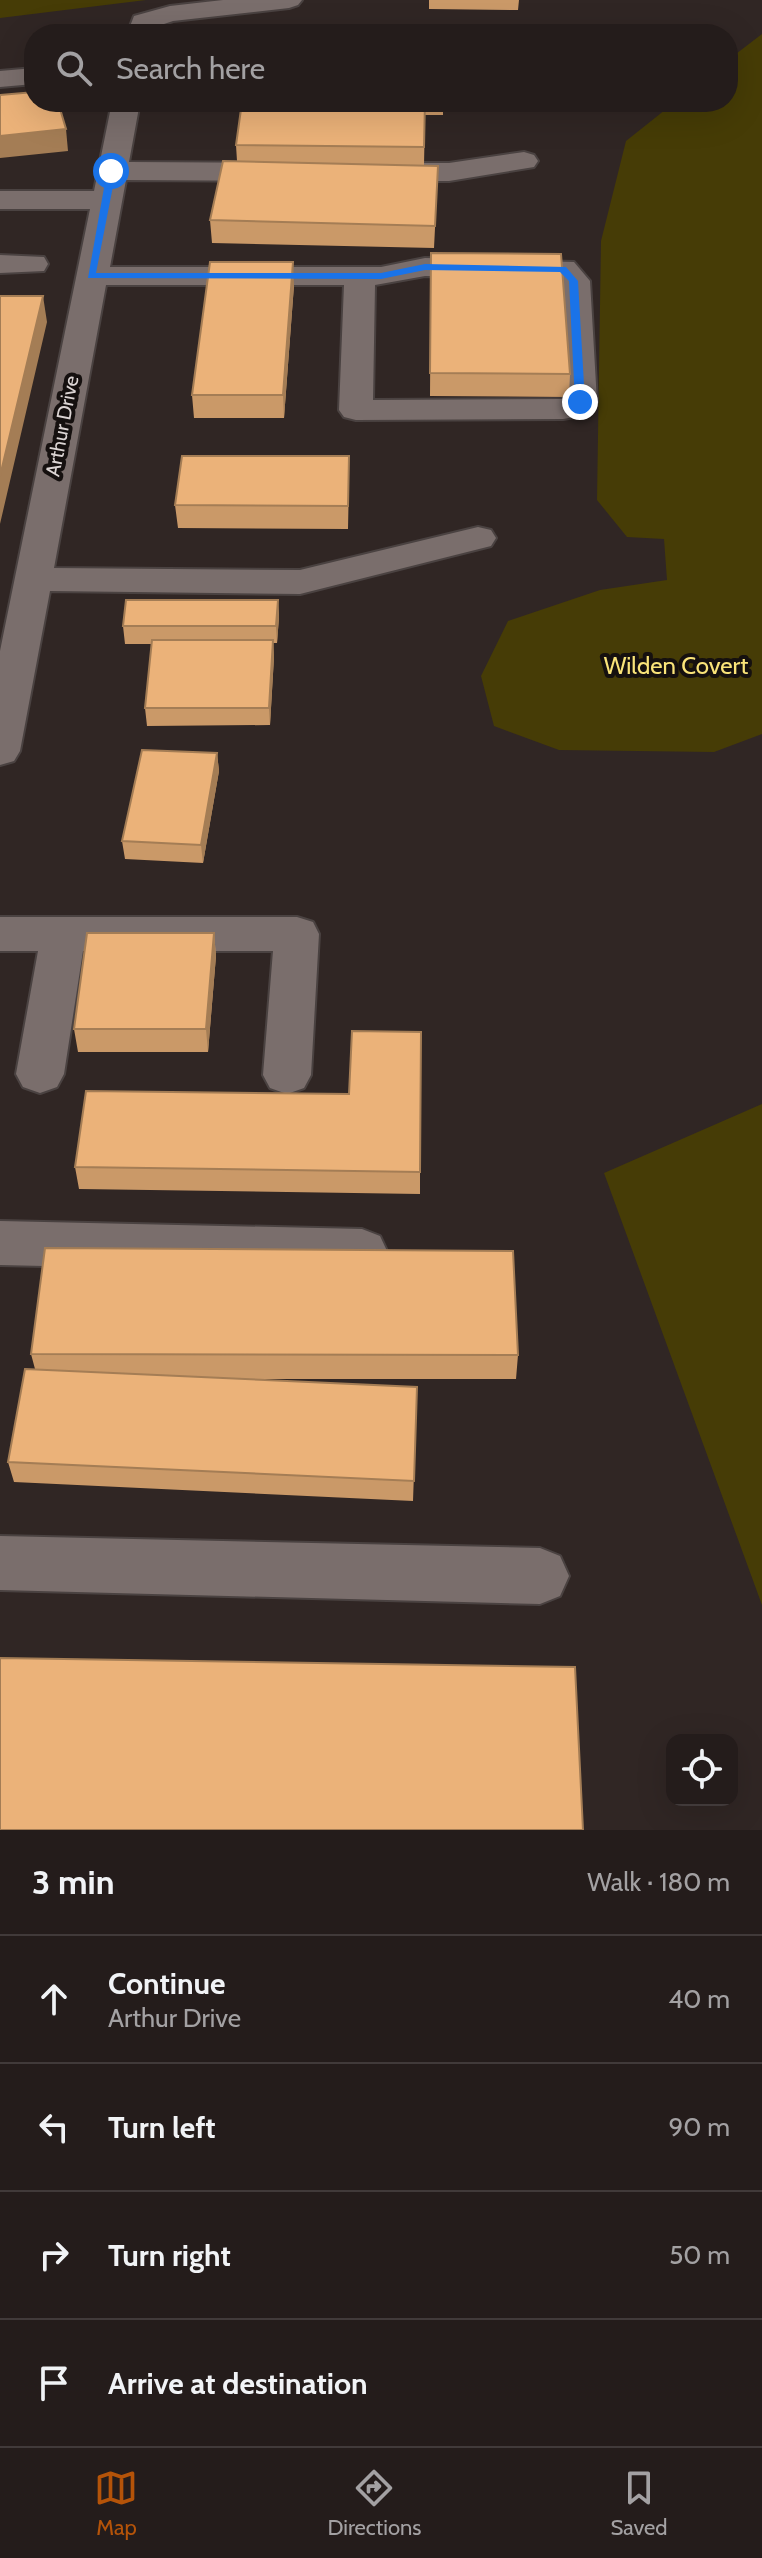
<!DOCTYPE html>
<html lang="en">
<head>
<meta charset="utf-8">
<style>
  body { margin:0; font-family:Cabin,sans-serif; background:#2c2524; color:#f1f3f6 }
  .controls { position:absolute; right:24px; bottom:24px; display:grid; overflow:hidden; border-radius:16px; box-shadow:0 8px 32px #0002 }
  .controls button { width:72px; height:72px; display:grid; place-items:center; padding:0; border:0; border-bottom:2px solid #413a3a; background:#241c1b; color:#f1f3f6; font:40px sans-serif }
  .stop { position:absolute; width:24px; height:24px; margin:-18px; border:6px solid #1a73e8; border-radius:50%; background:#fff }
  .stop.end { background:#1a73e8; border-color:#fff; box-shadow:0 2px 8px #0008 }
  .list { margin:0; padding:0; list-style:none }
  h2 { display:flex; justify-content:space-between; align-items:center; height:104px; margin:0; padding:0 32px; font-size:34px }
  h2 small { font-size:26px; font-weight:400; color:#a3a1a3 }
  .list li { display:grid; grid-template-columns:52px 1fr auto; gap:24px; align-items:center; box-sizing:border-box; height:128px; padding:0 32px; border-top:2px solid #413a3a }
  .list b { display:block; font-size:30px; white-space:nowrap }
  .list p { margin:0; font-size:26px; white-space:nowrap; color:#a3a1a3 }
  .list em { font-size:26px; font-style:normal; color:#a3a1a3 }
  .icon { flex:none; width:44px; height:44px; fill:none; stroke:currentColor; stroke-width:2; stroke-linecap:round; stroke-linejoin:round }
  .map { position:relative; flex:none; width:762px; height:1830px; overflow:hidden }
  .search { position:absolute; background:#241c1b; box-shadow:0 8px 32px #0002; left:24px; right:24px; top:24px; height:88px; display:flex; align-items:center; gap:20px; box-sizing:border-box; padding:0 28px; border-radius:32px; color:#a3a1a3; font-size:30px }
  .sheet { height:616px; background:#241c1b }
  nav { display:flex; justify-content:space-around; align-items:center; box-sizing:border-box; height:112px; border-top:2px solid #413a3a; background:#241c1b; font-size:22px; color:#a3a1a3 }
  nav a { display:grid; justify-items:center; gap:4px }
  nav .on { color:#b45309 }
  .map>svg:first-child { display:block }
  .green { fill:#463c06 }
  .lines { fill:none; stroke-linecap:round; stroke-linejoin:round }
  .minor-casing { stroke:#4a4241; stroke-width:4 }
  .minor { fill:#7a6e6c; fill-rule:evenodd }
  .wall { fill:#ca9968 }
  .shaded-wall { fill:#a47d55 }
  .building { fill:#ebb279; stroke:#a47d55; stroke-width:2 }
  .route { fill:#1a73e8 }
  .labels { text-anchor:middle; stroke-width:8; stroke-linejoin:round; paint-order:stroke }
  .far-street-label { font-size:20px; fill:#dcd5d4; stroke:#15100f }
  .park-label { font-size:24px; fill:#fae479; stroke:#15100f }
</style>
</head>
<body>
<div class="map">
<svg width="762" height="1830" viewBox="0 0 762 1830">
  <rect width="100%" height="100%" fill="#302624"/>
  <!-- green -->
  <path class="green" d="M0,0H146L0,18Z
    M762,34V734L714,752L559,750L494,726L481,676L508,621L600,590L667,580L664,539L627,537L597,500L601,241L626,141L675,102H728V60Z
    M762,1104V1605L604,1173Z"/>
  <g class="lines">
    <!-- minor casing -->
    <g class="minor-casing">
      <path id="minor" d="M223,0H302L298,5L289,8L173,21L155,27L153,34H127L134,16L170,6Z
        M34,68V84L0,87V71Z
        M112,102H140L129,162L281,163L291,166L296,172L291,178L281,181L126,180L110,267H381L425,258L574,262L590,281L597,402L586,415L563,419L356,420L344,417L339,410L344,285H106L54,568L300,570L478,527L491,530L496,538L491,546L300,594L50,591L20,751L14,761L0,765V651L90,209H0V191H94ZM425,276L554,278L558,283L563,399L373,400L375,285Z
        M524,152L534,155L538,161L534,167L449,181H378L368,178L363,172L368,166L378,163H449Z
        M0,255L44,257L48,264L44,271L0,273Z
        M0,917H297L313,922L319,934L311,1075L304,1088L287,1094L270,1088L263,1075L273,951H83L64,1074L57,1087L40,1093L23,1087L16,1074L38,951H0Z
        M0,1221L362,1229L380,1236L387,1251L380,1266L362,1273L0,1265Z
        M0,1536L540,1548L560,1556L569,1576L560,1596L540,1604L0,1590Z"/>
    </g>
    <!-- minor -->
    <use href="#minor" class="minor"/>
  </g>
  <!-- wall -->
  <path class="wall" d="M429,0H519L518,10L429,9Z
    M242,102H443V115H425L424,165L437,188L434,248L212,243L210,220L237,161L236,145Z
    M431,253L570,374L569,397L430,396Z
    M294,285L284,418H194L192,395Z
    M349,479L348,529L178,528L175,505Z
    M278,600L279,617L277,643H273L274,657L270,725L147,726L145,708L152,644H125L123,626Z
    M217,753L219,771L203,863L125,859L122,841Z
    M214,933L216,956L208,1052H78L74,1029Z
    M75,1167L420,1172V1194L79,1189Z
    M31,1354L518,1355L516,1379H241L417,1387L413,1501L14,1482L8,1462L35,1369Z"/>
  <!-- shaded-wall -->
  <path class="shaded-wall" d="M66,129L68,151L0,158V136Z
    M293,262L294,285L284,418L283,395Z
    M43,296L47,322L0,524V476Z
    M278,600L279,617L277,643L276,626Z
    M273,640L274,657L270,725L269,708Z
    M217,753L219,771L203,863L201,845Z
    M214,933L216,956L208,1052L206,1029Z"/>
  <!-- building -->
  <path class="building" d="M34,92V102H58L66,129L0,136V95Z
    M242,102H425L424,147L236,145Z
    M223,161L438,166L435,226L210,220Z
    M431,253L561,254L570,374L430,373Z
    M210,262H293L283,395H192Z
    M0,296H43L0,476Z
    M182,456H349L348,506L175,505Z
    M126,600H278L276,626H123Z
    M152,640H273L269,708H145Z
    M142,750L217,753L201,845L122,841Z
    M87,933H214L206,1029H74Z
    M352,1031L421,1032L420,1172L75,1167L86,1091L349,1094Z
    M45,1248L513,1251L518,1355L31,1354Z
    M25,1369L417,1387L414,1481L8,1462Z
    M0,1658L575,1667L583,1830H0Z"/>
  <!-- route -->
  <path class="route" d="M111,169L116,171L96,273H381L425,264L566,267L578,281L585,402L580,405L575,402L569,281L560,272L425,270L381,279L88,278L107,171Z"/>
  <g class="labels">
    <!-- far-street labels -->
    <g class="far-street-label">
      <text transform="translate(62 426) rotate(-79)" y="7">Arthur Drive</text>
    </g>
    <!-- park labels -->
    <g class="park-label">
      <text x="676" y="674">Wilden Covert</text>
    </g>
  </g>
</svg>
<div class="controls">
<button><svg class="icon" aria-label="locate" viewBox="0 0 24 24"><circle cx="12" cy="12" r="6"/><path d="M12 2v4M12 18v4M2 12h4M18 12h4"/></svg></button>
</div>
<div class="stop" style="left:111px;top:171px"></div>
<div class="stop end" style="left:580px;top:402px"></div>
<div class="search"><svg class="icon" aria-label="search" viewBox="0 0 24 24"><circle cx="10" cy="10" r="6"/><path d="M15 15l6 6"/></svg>Search here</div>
</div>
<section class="sheet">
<h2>3 min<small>Walk · 180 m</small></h2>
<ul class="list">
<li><svg class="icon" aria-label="ahead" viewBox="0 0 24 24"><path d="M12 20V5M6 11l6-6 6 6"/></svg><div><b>Continue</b><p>Arthur Drive</p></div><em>40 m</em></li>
<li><svg class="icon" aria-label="left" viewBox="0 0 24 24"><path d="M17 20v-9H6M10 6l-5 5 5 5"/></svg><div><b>Turn left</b></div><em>90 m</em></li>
<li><svg class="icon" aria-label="right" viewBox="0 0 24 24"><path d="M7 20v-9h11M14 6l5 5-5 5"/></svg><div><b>Turn right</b></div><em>50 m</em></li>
<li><svg class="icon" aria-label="arrive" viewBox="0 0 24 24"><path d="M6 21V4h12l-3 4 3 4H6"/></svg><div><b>Arrive at destination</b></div></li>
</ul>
</section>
<nav>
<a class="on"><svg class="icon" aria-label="map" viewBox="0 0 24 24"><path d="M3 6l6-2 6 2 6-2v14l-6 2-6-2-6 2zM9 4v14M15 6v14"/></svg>Map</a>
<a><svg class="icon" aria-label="directions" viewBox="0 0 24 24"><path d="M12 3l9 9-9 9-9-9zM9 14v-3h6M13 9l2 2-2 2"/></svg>Directions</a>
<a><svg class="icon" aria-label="saved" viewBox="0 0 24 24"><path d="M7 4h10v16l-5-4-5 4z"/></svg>Saved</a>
</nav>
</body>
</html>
